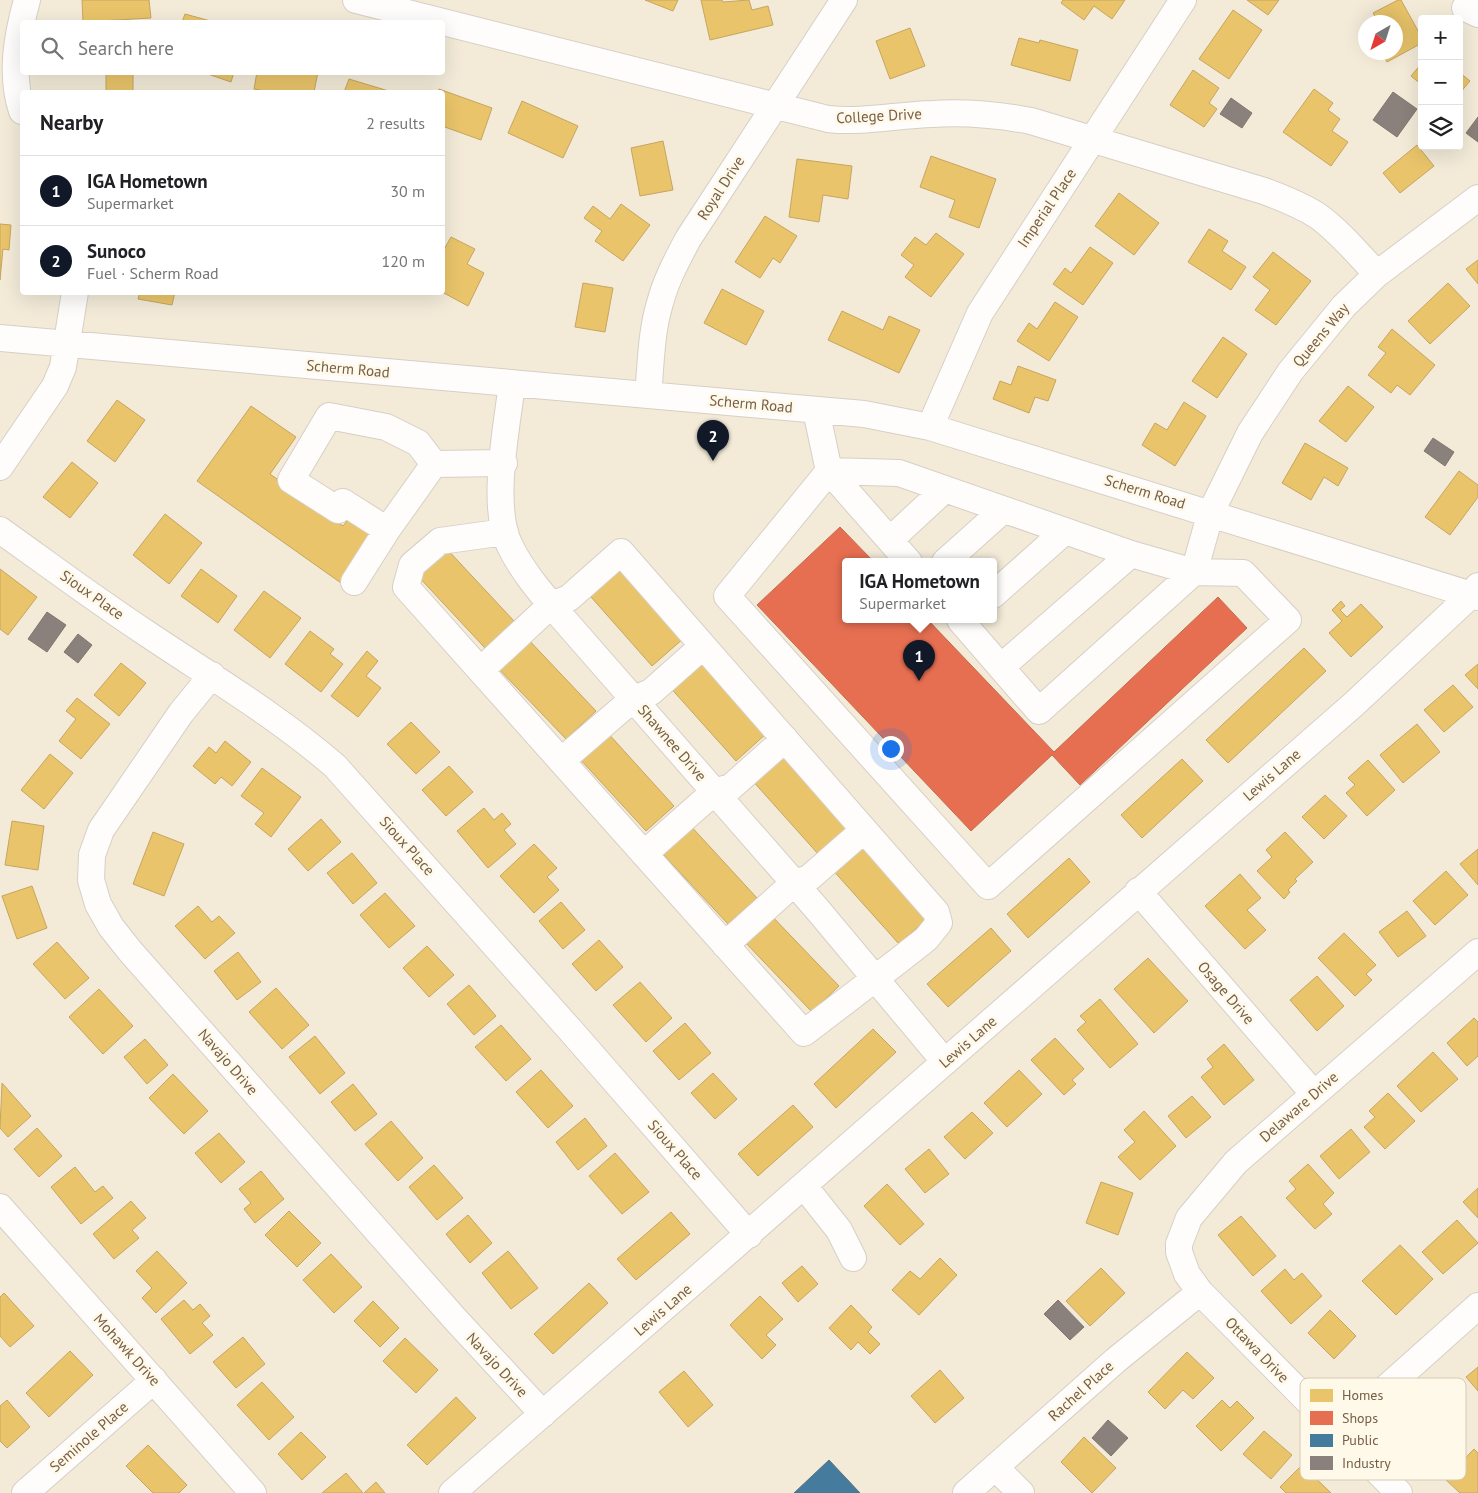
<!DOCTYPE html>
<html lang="en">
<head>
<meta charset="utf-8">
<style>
  body { margin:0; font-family:"PT Sans",sans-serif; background:#f2f2f2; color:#202124 }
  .controls { position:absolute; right:15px; top:15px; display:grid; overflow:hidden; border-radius:5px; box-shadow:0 5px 20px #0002 }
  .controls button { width:45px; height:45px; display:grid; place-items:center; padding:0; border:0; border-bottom:1px solid #e0e0e0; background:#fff; color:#202124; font:25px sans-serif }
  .compass { position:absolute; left:1358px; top:15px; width:45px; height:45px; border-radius:50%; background:#fff; box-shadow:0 5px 20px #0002; rotate:219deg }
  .you { position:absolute; left:890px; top:748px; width:18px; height:18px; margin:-12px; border:4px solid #fff; border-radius:50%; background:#1a73e8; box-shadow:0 0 0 8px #1a73e833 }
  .badge { display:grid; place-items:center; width:32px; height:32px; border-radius:50%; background:#111827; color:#fff; font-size:16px; font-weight:700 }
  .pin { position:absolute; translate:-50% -41px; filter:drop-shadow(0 1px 2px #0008) }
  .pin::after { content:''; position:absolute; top:26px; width:18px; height:15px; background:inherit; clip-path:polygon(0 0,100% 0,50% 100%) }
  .popup { position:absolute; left:842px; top:558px; width:155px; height:65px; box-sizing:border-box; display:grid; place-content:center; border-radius:5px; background:#fff; filter:drop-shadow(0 1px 4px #0005); font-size:16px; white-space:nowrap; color:#757577 }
  .popup b { font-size:19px; color:#202124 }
  .popup::after { content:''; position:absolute; left:50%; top:100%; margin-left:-10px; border:10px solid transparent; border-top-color:#fff }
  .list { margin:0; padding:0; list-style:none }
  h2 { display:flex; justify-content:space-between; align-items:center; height:65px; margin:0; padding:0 20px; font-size:21px }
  h2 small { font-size:16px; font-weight:400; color:#757577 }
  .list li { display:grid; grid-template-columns:32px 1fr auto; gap:15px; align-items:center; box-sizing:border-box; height:70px; padding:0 20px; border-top:1px solid #e0e0e0 }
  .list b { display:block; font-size:19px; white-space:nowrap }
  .list p { margin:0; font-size:16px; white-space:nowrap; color:#757577 }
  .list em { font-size:16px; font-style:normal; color:#757577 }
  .icon { flex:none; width:28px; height:28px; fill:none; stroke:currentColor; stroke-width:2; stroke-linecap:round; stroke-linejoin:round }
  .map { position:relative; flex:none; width:1478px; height:1493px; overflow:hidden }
  .search { position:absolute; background:#fff; box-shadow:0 5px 20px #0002; left:20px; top:20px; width:425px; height:55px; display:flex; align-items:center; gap:12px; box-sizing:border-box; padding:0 18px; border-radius:5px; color:#757577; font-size:19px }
  .panel { position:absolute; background:#fff; box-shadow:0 5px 20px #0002; left:20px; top:90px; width:425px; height:205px; border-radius:5px }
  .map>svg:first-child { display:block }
  .residential { fill:#f3ebd8; fill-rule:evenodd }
  .homes { fill:#e9c46a; stroke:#c6a560 }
  .shops { fill:#e76f51; stroke:#c56a4e }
  .public { fill:#457b9d; stroke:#547283 }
  .industry { fill:#8a817c; stroke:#84766c }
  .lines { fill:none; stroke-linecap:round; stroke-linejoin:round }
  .minor-casing { stroke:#d6cfc5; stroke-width:28 }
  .minor { stroke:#fefdfc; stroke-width:26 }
  .labels { text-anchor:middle; stroke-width:5; stroke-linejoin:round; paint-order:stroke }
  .street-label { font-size:15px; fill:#765e47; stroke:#fff9e9 }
  .key { fill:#fff9e9; stroke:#d6cab8; stroke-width:1 }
  .key-label { font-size:14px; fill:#765e47 }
</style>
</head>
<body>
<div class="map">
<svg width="1478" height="1493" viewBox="0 0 1478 1493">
  <rect width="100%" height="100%" fill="#f7f3e8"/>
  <!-- residential -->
  <path class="residential" d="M0,0H1478V1493H0ZM1422,19H1459V146H1422ZM22,22H442V72H22ZM1366,22H1396V52H1366ZM22,92H442V292H22ZM845,562H993V620H845Z"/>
  <!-- homes -->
  <path class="homes" d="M82,0H149L151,18L83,22Z
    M645,0H678L673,11Z
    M701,0H722L723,2L749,0L752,10L768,6L773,25L710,40Z
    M1063,0H1125L1112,19L1094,6L1084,20L1061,3Z
    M1247,0H1279L1268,15Z
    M1398,0H1401L1422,38V43L1387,62L1382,52H1396V22H1378L1373,13Z
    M1233,10L1262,30L1229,79L1199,59Z
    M185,14L214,22H182Z
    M910,28L925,66L890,79L876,41Z
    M1019,38L1039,43L1040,40L1078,50L1070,81L1011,65Z
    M1422,63V85L1411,76Z
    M1193,70L1219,88L1209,103L1217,109L1204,127L1170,105Z
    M106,72H133V92H106Z
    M202,72H234L231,82Z
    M257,72H318L314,92H269L254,89Z
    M1459,72L1470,81L1459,94Z
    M349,79L392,92H344Z
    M439,89L492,108L481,140L442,126V92H438Z
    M1314,89L1333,103L1328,110L1340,119L1332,131L1348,142L1331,166L1283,132Z
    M522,101L578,126L563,158L508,133Z
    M663,141L673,190L640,196L631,148Z
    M1417,145L1434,166L1400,193L1383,173Z
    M931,156L996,179L979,228L949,217L955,200L920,187Z
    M797,159L852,166L848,199L823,195L819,222L789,217Z
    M1119,193L1159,223L1134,255L1095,226Z
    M621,204L650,225L623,261L595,241L602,231L584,218L593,206L610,219Z
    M765,216L797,236L780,263L773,258L760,278L735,262Z
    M0,224L11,225L9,250L3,249L0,280Z
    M1209,229L1228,241L1222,251L1246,267L1231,290L1188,262Z
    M936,233L964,254L931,297L905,277L914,265L901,255L915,237L926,245Z
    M451,237L475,249L467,264L484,273L468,306L442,292V253Z
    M1090,247L1113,263L1083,305L1053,284L1065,268L1071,273Z
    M1273,252L1311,281L1276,325L1255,310L1270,290L1253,277Z
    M1478,260V284L1466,269Z
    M583,283L613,288L605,332L575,327Z
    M1448,283L1470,306L1430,344L1408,321Z
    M722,289L764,311L746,345L704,323Z
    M140,292H175L172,305L138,299Z
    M1055,302L1078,317L1049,361L1017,341L1029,323L1037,329Z
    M842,311L883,330L889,316L920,330L899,373L828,340Z
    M1392,329L1435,365L1410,395L1397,385L1391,393L1368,375L1386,353L1378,347Z
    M1223,337L1247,354L1217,398L1192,381Z
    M1018,366L1056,380L1048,401L1035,397L1029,413L993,399L1000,381L1011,385Z
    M1348,386L1374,407L1346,442L1319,421Z
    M117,400L145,420L115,462L87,441Z
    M1184,402L1206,416L1175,466L1142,445L1155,423L1167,430Z
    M251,406L296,437L270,474L343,526L351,516L376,534L341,583L197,481Z
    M1305,443L1348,468L1338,486L1324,477L1311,500L1282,483Z
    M72,462L98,483L70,518L43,497Z
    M1459,471L1478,485V497L1450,535L1425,517Z
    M165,514L202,543L169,584L133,555Z
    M445,547L514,621L485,648L416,574Z
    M615,562L684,638L652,666L584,589Z
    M0,569L37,597L8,635L0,629Z
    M201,569L237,596L218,623L181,596Z
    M264,591L301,618L270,658L234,630Z
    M1341,601L1345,606L1340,610L1347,617L1361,604L1383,627L1351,657L1329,633L1342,621L1332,610Z
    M310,631L334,649L330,654L343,664L321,692L285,664Z
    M525,636L596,711L566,739L495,665Z
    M1304,648L1326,671L1228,763L1206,740Z
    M367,651L378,661L366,676L381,688L358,717L331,696Z
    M699,657L767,733L736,761L668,685Z
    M121,663L146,683L119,716L94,695Z
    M1478,664V689L1465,675Z
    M1453,685L1473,707L1444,732L1424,710Z
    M77,698L110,724L81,759L59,741L76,719L66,711Z
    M411,722L440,752L416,774L387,744Z
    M1417,724L1440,752L1403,783L1380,755Z
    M606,731L674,806L646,831L578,757Z
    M225,741L251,762L232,786L221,777L215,784L193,766L209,747L216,753Z
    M782,751L850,827L819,855L751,779Z
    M50,754L73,773L44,809L21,790Z
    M1182,759L1203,781L1142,838L1121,815Z
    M1368,760L1395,790L1367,816L1346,793L1355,785L1348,778Z
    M449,766L473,792L446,816L422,790Z
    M262,768L301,797L271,837L255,824L264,813L241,796Z
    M1325,795L1347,816L1324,839L1302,817Z
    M484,808L494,820L502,813L511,824L504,830L516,844L488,868L457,831Z
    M321,819L341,842L308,871L288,849Z
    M12,821L44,826L38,870L5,865Z
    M688,823L757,898L728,924L659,850Z
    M153,832L184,844L164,896L133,884Z
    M1285,832L1313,862L1295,879L1297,881L1288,890L1290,892L1284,899L1257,871L1272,857L1266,850Z
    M862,840L930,916L899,944L831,868Z
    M534,844L557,868L547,877L559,890L534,913L500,876Z
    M1478,849V885L1460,864Z
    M352,853L377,883L353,904L327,873Z
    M1069,858L1090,882L1028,938L1007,914Z
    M1446,871L1468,895L1435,925L1413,901Z
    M1240,874L1261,898L1247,910L1266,930L1245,949L1205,906Z
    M32,886L47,928L17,939L2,896Z
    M385,893L415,926L389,948L360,915Z
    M561,902L585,930L563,949L539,921Z
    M198,906L212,922L219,916L235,933L205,959L175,926Z
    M767,911L839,986L812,1012L740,937Z
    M1407,911L1426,936L1398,957L1379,932Z
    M991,928L1011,951L948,1007L927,984Z
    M1344,933L1376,965L1366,974L1372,980L1355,996L1318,958Z
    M599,940L623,967L596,991L572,964Z
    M57,942L89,978L65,999L33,964Z
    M427,946L454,975L429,997L403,968Z
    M238,952L261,982L237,1000L214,971Z
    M1148,958L1188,1001L1154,1033L1114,989Z
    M1317,976L1344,1006L1317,1031L1290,1000Z
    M640,982L672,1018L646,1042L613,1005Z
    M469,985L496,1016L474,1035L447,1004Z
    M276,988L309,1025L282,1049L249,1012Z
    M99,989L133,1026L103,1054L69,1017Z
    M1100,999L1138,1044L1110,1068L1077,1030L1086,1022L1080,1016Z
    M1474,1018L1478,1022V1056L1467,1066L1447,1043Z
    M685,1023L711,1053L679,1080L653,1051Z
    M501,1025L531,1059L506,1081L475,1047Z
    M873,1029L896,1052L836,1108L814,1084Z
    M315,1036L345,1073L320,1094L289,1057Z
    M1055,1038L1084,1069L1072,1080L1076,1084L1064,1095L1031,1060Z
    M145,1039L168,1065L147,1084L124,1057Z
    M1224,1044L1254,1080L1224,1105L1201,1077L1213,1067L1207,1059Z
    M1433,1052L1458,1079L1421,1112L1397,1086Z
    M541,1070L573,1106L548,1128L516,1092Z
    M1019,1070L1042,1094L1007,1127L984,1103Z
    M713,1073L737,1099L715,1119L691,1093Z
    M173,1074L208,1111L184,1134L149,1098Z
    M2,1083L31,1116L8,1137L0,1128Z
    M353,1084L377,1114L355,1131L331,1102Z
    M1388,1093L1415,1121L1385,1149L1364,1127L1375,1117L1369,1111Z
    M1192,1096L1211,1117L1186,1138L1168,1116Z
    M793,1105L813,1127L758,1176L738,1154Z
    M1144,1111L1176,1146L1140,1180L1118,1157L1135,1142L1124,1130Z
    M972,1112L993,1133L965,1159L944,1137Z
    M585,1118L607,1146L578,1170L556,1142Z
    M391,1121L423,1158L398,1181L365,1144Z
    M37,1128L62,1156L39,1177L14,1149Z
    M1351,1129L1370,1152L1339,1179L1320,1156Z
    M219,1133L245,1162L221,1183L195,1153Z
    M929,1149L949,1174L925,1193L905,1169Z
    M615,1153L649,1192L622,1214L589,1176Z
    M1308,1164L1334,1193L1323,1204L1332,1214L1315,1229L1286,1198L1296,1189L1289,1181Z
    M434,1165L463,1198L437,1220L409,1187Z
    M75,1167L95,1192L103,1186L113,1198L81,1224L51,1187Z
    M261,1171L284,1199L255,1223L244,1209L251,1203L239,1189Z
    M1101,1182L1133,1193L1118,1235L1086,1223Z
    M887,1184L924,1224L900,1245L864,1206Z
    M1478,1188V1218L1463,1202Z
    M131,1201L146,1218L132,1230L139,1238L114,1259L93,1234Z
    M289,1211L321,1243L297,1267L265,1235Z
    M671,1212L690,1234L636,1280L617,1259Z
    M468,1215L492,1243L470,1263L446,1234Z
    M1241,1216L1276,1256L1253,1276L1218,1235Z
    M1457,1220L1478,1243L1443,1274L1422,1252Z
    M1400,1245L1433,1279L1396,1315L1362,1281Z
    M157,1251L187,1283L156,1313L142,1298L152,1288L136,1271Z
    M508,1251L538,1288L511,1309L482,1273Z
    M331,1254L362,1287L334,1313L303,1280Z
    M940,1258L957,1275L919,1315L892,1290L910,1271L920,1279Z
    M802,1266L818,1284L798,1302L782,1283Z
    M1101,1268L1125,1293L1090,1326L1066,1301Z
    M1285,1269L1294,1280L1302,1273L1322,1296L1291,1324L1261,1291Z
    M589,1283L608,1303L553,1354L534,1334Z
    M4,1293L34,1326L10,1347L0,1336V1297Z
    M760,1296L783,1319L766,1335L776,1345L762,1359L730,1325Z
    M184,1300L193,1310L200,1304L210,1316L202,1323L213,1335L190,1354L161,1319Z
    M373,1301L399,1328L380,1347L354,1321Z
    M851,1305L872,1327L868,1332L880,1344L870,1354L858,1342L851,1350L829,1328Z
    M1330,1310L1356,1336L1334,1359L1308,1333Z
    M243,1337L265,1364L236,1388L213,1362Z
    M405,1338L438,1370L416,1393L383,1361Z
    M70,1351L93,1375L49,1417L26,1393Z
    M1187,1352L1214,1378L1193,1399L1183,1390L1165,1409L1148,1392Z
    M1478,1367V1391L1466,1377Z
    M940,1370L964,1398L935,1423L911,1396Z
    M684,1371L713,1405L688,1427L659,1392Z
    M262,1382L294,1417L269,1440L237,1405Z
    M456,1397L476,1418L427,1465L407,1445Z
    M7,1400L30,1427L7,1448L0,1441V1406Z
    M1222,1400L1230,1408L1237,1401L1254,1418L1221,1451L1196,1426Z
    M1418,1408L1454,1443L1433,1465L1397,1430Z
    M1264,1431L1292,1455L1271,1479L1243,1454Z
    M301,1432L326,1457L302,1480L278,1454Z
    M1084,1437L1116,1468L1092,1493L1061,1462Z
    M148,1445L187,1485L179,1493H153L126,1466Z
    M1474,1449L1478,1453V1493H1460L1445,1479Z
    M1302,1465L1331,1493H1286L1280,1487Z
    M346,1473L363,1493H322Z
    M376,1482L385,1493H364Z"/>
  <!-- shops -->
  <path class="shops" d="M840,527L874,562H845V620H928L1054,752L1218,597L1247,628L1080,785L1052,755L971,831L757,605Z"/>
  <!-- public -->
  <path class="public" d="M829,1460L860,1493H794Z"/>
  <!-- industry -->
  <path class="industry" d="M1393,92L1417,109L1397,137L1373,120Z
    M1231,98L1252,113L1242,128L1220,114Z
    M1478,117V142L1466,133Z
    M1433,438L1454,452L1445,466L1424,451Z
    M47,612L66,625L47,652L28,639Z
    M78,634L92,645L78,663L64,652Z
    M1058,1300L1084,1327L1070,1340L1044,1314Z
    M1108,1420L1128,1438L1111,1456L1092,1438Z"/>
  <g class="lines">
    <!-- minor casing -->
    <g class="minor-casing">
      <path id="minor" d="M356,0L828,119C862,123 897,115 932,114C965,112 999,115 1031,121L1264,191C1283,198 1301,205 1318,216C1340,232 1358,254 1377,274
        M1465,8L1478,14
        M22,111C10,75 17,36 27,0
        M0,338L864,414L930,427L1478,597
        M512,383C507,427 490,507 510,546C522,571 541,593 559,614L817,909L945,1062
        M648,395C651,364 651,332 660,303C666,280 677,260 688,239L844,0
        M816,410L829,471L909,562
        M930,427L980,313L1183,0
        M434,464L418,443L386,427L329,416L291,480L338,510L343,502L387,530L434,464L504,463
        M0,467L55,386L63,367L75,292
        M829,471L899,473L1131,554L1194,572L1243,573L1288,620L988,886L727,596Z
        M0,530C49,565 96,600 146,633C210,676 276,715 335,766L572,1032L749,1235
        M890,540L945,489
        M945,562L1003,510
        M354,582L387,530
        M993,595L1065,531
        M960,620L1039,711L1194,572L1211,512L1250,433L1290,372L1344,306L1377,274L1478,198
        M1001,667L1131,554
        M481,670L551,605L569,598L621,552L936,912L939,923L926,939L898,961L804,1033L406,587L412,565L440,541L505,532
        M212,675L181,713L101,830L92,855L91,880L98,904L111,927L130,951L455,1319L543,1414
        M561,761L633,699L651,692L703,646
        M644,854L714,792L731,787L785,739
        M1138,891L1314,1094
        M725,945L794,883L809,878L864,830
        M804,1186L839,1230L853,1258
        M0,1207L253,1493
        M1340,1435L1385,1389L1478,1306
        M996,1468L1021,1493
        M25,1493L154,1380
        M452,1493L1354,704L1472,594L1478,586
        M966,1493L1116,1360L1200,1292
        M1399,1493L1200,1292L1187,1274L1179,1252V1244L1189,1218L1236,1162L1478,952"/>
    </g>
    <!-- minor -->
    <use href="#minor" class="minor"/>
  </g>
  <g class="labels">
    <!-- street labels -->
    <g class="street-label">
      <text transform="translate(879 116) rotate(-3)" y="5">College Drive</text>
      <text transform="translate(721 188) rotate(-57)" y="5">Royal Drive</text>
      <text transform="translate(1047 208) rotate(-56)" y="5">Imperial Place</text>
      <text transform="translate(1321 335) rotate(-50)" y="5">Queens Way</text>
      <text transform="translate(348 369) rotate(5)" y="5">Scherm Road</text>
      <text transform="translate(751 404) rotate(5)" y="5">Scherm Road</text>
      <text transform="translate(1145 492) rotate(17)" y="5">Scherm Road</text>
      <text transform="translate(92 595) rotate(35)" y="5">Sioux Place</text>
      <text transform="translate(672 743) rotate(49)" y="5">Shawnee Drive</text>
      <text transform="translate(1272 775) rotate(-41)" y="5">Lewis Lane</text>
      <text transform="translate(407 846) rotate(48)" y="5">Sioux Place</text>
      <text transform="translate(1226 993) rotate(49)" y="5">Osage Drive</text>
      <text transform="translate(968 1042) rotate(-41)" y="5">Lewis Lane</text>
      <text transform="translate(228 1062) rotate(49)" y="5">Navajo Drive</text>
      <text transform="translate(1299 1107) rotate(-41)" y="5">Delaware Drive</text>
      <text transform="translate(675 1150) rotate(49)" y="5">Sioux Place</text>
      <text transform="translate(663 1310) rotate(-41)" y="5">Lewis Lane</text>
      <text transform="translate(127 1350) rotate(48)" y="5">Mohawk Drive</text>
      <text transform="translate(1257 1350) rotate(46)" y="5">Ottawa Drive</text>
      <text transform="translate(497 1365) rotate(47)" y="5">Navajo Drive</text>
      <text transform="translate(1081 1391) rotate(-42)" y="5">Rachel Place</text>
      <text transform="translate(89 1437) rotate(-41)" y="5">Seminole Place</text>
    </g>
  </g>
  <!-- legend -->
  <rect x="1300" y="1378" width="166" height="102" rx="8" class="key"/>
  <rect x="1310" y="1389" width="23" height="13" fill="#e9c46a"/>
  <rect x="1310" y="1411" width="23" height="14" fill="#e76f51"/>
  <rect x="1310" y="1434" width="23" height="13" fill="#457b9d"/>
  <rect x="1310" y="1456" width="23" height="14" fill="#8a817c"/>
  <g class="key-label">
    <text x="1342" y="1400">Homes</text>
    <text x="1342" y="1423">Shops</text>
    <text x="1342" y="1445">Public</text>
    <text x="1342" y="1468">Industry</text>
  </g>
</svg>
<div class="controls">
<button>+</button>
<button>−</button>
<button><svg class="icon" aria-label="layers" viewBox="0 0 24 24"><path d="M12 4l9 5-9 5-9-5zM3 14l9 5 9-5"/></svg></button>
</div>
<svg class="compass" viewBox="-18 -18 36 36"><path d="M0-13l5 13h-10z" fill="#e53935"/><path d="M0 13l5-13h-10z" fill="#757577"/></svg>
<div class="you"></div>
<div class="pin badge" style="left:919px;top:681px">1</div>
<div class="popup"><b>IGA Hometown</b>Supermarket</div>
<div class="pin badge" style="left:713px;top:461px">2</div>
<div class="search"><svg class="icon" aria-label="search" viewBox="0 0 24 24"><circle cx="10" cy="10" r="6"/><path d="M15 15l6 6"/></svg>Search here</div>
<section class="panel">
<h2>Nearby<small>2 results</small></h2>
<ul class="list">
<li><span class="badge">1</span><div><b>IGA Hometown</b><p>Supermarket</p></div><em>30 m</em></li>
<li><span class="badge">2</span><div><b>Sunoco</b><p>Fuel · Scherm Road</p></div><em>120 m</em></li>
</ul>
</section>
</div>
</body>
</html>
